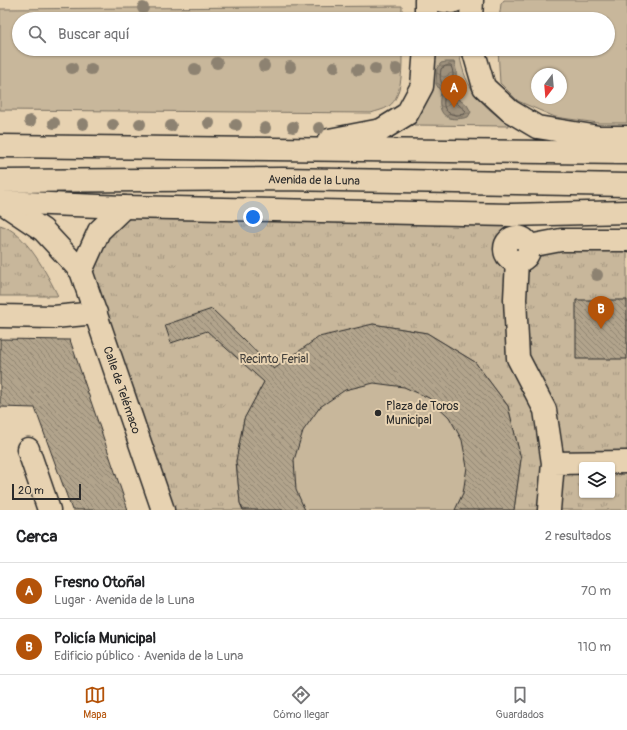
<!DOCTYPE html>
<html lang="es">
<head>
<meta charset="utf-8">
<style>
  body { margin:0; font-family:Pangolin,sans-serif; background:#f6f6f6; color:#202124 }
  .controls { position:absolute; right:12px; bottom:12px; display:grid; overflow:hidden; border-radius:4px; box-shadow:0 1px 3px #0004 }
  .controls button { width:36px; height:36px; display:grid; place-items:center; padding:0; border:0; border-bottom:1px solid #e0e0e0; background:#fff; color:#202124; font:20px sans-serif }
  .compass { position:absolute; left:531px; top:68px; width:36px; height:36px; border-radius:50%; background:#fff; box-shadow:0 1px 3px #0004; rotate:196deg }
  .scale { position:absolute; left:12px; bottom:10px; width:69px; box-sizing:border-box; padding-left:4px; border:2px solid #2b2b2b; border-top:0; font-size:11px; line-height:14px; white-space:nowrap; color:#2b2b2b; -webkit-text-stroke:3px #e7d2b1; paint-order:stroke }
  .you { position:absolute; left:253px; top:217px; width:14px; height:14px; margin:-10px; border:3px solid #fff; border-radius:50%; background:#1a73e8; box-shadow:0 0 0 6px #1a73e833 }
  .badge { display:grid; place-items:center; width:26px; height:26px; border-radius:50%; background:#b45309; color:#fff; font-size:13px; font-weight:700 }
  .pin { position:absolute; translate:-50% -33px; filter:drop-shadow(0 1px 2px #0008) }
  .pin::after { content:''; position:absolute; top:21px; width:14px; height:12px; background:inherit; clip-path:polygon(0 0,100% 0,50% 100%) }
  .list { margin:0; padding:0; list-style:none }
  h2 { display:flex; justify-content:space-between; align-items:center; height:52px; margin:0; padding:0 16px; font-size:17px }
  h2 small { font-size:13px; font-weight:400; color:#757577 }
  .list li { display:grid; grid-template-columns:26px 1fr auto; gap:12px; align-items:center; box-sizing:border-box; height:56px; padding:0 16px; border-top:1px solid #e0e0e0 }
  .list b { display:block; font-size:15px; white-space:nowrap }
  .list p { margin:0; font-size:13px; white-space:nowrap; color:#757577 }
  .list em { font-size:13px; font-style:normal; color:#757577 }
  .icon { flex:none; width:22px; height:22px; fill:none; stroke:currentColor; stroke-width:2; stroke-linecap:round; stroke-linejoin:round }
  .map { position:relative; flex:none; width:627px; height:510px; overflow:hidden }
  .search { position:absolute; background:#fff; box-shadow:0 1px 3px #0004; left:12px; right:12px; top:12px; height:44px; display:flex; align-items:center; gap:10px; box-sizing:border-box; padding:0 14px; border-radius:22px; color:#757577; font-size:15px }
  .sheet { height:164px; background:#fff }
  nav { display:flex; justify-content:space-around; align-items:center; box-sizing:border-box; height:56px; border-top:1px solid #e0e0e0; background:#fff; font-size:11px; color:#757577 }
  nav a { display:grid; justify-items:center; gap:2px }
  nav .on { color:#b45309 }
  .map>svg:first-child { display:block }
  .park { fill:url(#park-tufts); stroke:#7a7163; fill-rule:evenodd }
  .garden { fill:#c8b79b; stroke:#7a7163; fill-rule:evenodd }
  .water { fill:url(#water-waves); stroke:#6f685c }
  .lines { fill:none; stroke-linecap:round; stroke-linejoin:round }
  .shore { stroke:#59534b; stroke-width:1 }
  .building { fill:url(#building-back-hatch); stroke:#2b2b2b }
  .minor-casing { stroke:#2b2b2b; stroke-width:25 }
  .major-casing { stroke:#2b2b2b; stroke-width:25 }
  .minor { stroke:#e7d2b1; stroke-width:22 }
  .major { stroke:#e7d2b1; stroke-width:22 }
  .tree { fill:#8d8271 }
  .poi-dot { fill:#2b2b2b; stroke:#e7d2b1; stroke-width:1.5 }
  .labels { text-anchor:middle; stroke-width:4; stroke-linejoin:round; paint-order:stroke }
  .street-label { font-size:12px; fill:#2b2b2b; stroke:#e7d2b1 }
  .park-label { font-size:12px; fill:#43403c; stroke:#e7d2b1 }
  .poi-label { font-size:12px; fill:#2b2b2b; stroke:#e7d2b1; text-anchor:start }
</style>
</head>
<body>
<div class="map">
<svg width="627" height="510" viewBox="0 0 627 510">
  <defs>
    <pattern id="park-tufts" width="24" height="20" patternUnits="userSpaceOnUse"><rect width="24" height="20" fill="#c8b79b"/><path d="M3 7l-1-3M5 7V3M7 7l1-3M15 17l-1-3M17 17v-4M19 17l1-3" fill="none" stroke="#a3957f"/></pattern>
    <pattern id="water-waves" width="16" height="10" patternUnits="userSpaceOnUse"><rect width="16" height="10" fill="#9d907c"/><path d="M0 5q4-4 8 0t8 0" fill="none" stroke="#807666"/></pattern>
    <pattern id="building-back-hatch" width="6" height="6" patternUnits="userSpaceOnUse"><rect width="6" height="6" fill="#b2a48c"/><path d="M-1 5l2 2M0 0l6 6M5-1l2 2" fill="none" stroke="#918673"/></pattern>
  </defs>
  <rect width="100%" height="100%" fill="#e7d2b1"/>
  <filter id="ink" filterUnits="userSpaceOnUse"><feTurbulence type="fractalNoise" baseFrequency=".025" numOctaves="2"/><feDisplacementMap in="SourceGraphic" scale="8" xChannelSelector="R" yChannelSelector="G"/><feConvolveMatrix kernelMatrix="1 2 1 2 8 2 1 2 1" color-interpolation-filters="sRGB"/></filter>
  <g filter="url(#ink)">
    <!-- park -->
    <path class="park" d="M124,207L511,215L514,237H520L526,240H627V510H163L82,277ZM582,465H612V495H582Z
      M0,225C26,232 47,274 58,296H0Z"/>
    <!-- garden -->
    <path class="garden" d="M504,0H627V123H598L555,117L518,101L500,83L498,49H608V19H499L501,4ZM537,74H561V98H537Z
      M402,6V19H19V49H402C402,64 403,97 389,106C384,110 376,111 371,113L0,110V9Z
      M432,49H459C462,83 479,105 508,123V126L414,125L413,121Z
      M373,324L427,333L475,362L508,406L521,459L514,510H243L240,503L236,461L244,419L264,382Z"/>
    <!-- water -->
    <path class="water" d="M446,62H454C459,75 454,85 455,97L467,105L471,112L468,117C446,123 436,114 441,92L436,84L437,68L441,63Z"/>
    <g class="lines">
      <!-- shore -->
      <path class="shore" d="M446,66H451C456,76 450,88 452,99L466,111L464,114C453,117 442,113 444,100C444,96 446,93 445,90C441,81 439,81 441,69Z"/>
    </g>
    <!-- building -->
    <path class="building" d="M576,300H627V359H576Z
      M212,309L274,369L319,337L373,324L427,333L475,362L508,406L521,459L514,510H455L463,493L467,467L462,440L449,417L429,398L404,387L374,383L345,390L320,407L303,431L294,460L296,490L305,510H243L240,503L236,461L244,419L264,382L207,331L171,343L165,325Z
      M0,339L70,340L128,510H72L35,408L0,407Z"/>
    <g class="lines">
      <!-- minor casing -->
      <g class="minor-casing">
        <path id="minor" d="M437,0L452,2L457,0
          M1,202L43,230L81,271L163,510
          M505 249a12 12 0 1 1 24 0a12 12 0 1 1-24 0Z
          M529,246L561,240H627
          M517,261L515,299L518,358L545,410L553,463L549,510
          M81,271L99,231L124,207
          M0,316L54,317L96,313
          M28,449L49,510
          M553,463L627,462"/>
      </g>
      <!-- major casing -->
      <g class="major-casing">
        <path id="major" d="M426,0V19
          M471,19L472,0
          M473,49L484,87L510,111L537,127L599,137H627
          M329,140L381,130L407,114L422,86L425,49
          M0,146L627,153
          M0,181L282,179L627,185
          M0,202L124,207L511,215L627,212"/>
      </g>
      <!-- minor -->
      <use href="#minor" class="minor"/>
      <!-- major -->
      <use href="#major" class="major"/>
    </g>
    <!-- trees -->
    <g class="tree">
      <circle cx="143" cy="8" r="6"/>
      <circle cx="217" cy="63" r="6"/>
      <circle cx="264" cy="66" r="6"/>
      <circle cx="290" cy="67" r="6"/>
      <circle cx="334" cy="67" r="6"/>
      <circle cx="72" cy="68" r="6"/>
      <circle cx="91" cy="69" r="6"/>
      <circle cx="195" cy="69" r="6"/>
      <circle cx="375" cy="69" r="6"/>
      <circle cx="396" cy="69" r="6"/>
      <circle cx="358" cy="70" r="6"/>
      <circle cx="30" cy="121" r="6"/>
      <circle cx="54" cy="123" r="6"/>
      <circle cx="209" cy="123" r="6"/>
      <circle cx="83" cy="124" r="6"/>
      <circle cx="140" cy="124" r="6"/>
      <circle cx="113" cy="125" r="6"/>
      <circle cx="236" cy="125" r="6"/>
      <circle cx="171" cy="126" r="6"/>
      <circle cx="293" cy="127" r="6"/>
      <circle cx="265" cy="128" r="6"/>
      <circle cx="319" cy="128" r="6"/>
      <circle cx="597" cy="275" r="6"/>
    </g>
  </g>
  <!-- markers -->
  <circle class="poi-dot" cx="378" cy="413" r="4"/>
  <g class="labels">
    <!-- street labels -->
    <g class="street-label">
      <text transform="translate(314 180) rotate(1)" y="4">Avenida de la Luna</text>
      <text transform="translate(122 390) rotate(71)" y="4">Calle de Telémaco</text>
    </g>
    <!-- park labels -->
    <g class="park-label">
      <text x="274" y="363">Recinto Ferial</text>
    </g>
    <!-- poi labels -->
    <g class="poi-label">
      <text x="386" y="410">Plaza de Toros<tspan x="386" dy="14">Municipal</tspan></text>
    </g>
  </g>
</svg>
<div class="controls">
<button><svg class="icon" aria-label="layers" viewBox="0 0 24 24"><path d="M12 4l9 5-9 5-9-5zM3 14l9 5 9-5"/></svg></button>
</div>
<svg class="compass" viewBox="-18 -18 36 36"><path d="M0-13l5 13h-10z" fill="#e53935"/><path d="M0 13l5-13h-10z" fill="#757577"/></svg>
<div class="scale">20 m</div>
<div class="you"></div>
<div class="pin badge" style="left:454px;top:108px">A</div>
<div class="pin badge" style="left:601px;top:329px">B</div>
<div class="search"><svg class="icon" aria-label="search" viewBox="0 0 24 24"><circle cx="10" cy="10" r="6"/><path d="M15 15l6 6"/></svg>Buscar aquí</div>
</div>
<section class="sheet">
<h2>Cerca<small>2 resultados</small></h2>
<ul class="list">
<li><span class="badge">A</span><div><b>Fresno Otoñal</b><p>Lugar · Avenida de la Luna</p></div><em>70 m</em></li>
<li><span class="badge">B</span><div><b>Policía Municipal</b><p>Edificio público · Avenida de la Luna</p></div><em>110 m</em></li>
</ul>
</section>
<nav>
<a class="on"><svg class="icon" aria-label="map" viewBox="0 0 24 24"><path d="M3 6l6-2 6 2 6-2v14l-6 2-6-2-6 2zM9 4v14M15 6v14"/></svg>Mapa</a>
<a><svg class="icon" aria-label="directions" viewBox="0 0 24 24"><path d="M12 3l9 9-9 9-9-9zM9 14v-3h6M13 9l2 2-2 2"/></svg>Cómo llegar</a>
<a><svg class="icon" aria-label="saved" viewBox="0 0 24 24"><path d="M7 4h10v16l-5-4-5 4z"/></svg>Guardados</a>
</nav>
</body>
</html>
